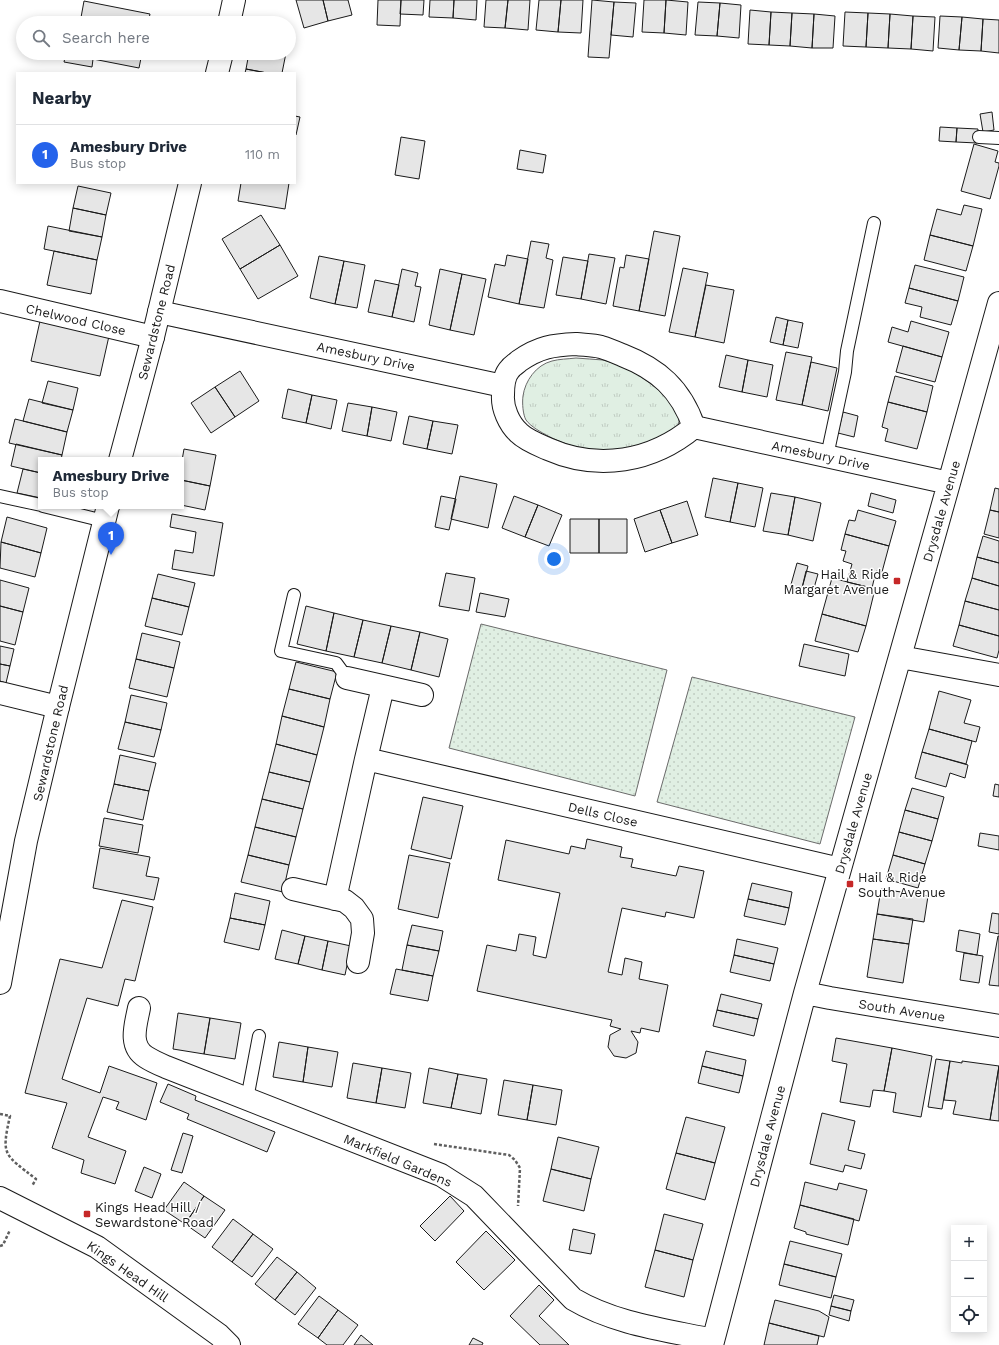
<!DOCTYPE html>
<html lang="en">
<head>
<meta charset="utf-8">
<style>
  body { margin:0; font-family:"Work Sans",sans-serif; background:#f6f6f7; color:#1f2937 }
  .controls { position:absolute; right:12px; bottom:12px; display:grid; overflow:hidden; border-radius:0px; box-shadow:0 2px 10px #0003 }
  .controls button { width:36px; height:36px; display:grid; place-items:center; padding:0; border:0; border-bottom:1px solid #e0e1e3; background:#fff; color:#1f2937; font:20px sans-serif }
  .you { position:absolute; left:554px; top:559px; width:14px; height:14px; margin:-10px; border:3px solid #fff; border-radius:50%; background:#1a73e8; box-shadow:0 0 0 6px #1a73e833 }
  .badge { display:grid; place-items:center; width:26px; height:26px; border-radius:50%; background:#2563eb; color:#fff; font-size:13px; font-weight:700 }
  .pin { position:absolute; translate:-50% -33px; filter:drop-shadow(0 1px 2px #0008) }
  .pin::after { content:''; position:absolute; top:21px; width:14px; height:12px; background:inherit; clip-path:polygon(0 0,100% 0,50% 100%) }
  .popup { position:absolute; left:38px; top:457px; width:146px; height:52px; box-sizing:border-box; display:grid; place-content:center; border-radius:0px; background:#fff; filter:drop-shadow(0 1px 3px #0005); font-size:13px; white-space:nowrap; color:#747a83 }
  .popup b { font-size:15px; color:#1f2937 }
  .popup::after { content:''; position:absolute; left:50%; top:100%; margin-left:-8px; border:8px solid transparent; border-top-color:#fff }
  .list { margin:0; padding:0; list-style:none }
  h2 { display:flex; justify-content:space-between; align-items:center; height:52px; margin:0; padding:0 16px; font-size:17px }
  h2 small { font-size:13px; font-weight:400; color:#747a83 }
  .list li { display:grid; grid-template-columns:26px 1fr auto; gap:12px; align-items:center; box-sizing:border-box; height:60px; padding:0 16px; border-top:1px solid #e0e1e3 }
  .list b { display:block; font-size:15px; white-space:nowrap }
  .list p { margin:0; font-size:13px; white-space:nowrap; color:#747a83 }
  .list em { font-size:13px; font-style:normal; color:#747a83 }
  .icon { flex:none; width:22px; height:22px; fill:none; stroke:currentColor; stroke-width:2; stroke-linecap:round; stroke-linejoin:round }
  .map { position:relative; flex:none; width:999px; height:1345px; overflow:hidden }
  .search { position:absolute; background:#fff; box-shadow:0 2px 10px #0003; left:16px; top:16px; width:280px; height:44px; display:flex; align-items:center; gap:10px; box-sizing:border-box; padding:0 14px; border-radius:22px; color:#747a83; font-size:15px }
  .panel { position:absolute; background:#fff; box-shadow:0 2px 10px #0003; left:16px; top:72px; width:280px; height:112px; border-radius:0px }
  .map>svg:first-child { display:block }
  .grass { fill:url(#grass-tufts); stroke:#6a6a6a }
  .park { fill:url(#park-dots); stroke:#6a6a6a }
  .building { fill:#e6e6e6; stroke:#1a1a1a }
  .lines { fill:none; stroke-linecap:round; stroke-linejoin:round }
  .lane-casing { stroke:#1a1a1a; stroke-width:14 }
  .street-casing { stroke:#1a1a1a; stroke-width:24 }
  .primary-casing { stroke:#1a1a1a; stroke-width:24 }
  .path { stroke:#5f5f5f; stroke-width:2.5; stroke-dasharray:3 2; stroke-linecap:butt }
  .lane { stroke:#fff; stroke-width:12 }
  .street { stroke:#fff; stroke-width:22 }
  .primary { stroke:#fff; stroke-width:22 }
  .poi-dot { fill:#c62828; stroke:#fff; stroke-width:1.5 }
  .labels { text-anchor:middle; stroke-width:3; stroke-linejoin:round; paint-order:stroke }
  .street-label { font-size:13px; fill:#1a1a1a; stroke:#fff }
  .poi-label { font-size:13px; fill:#1a1a1a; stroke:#fff; text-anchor:start }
</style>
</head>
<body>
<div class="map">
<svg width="999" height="1345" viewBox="0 0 999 1345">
  <defs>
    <pattern id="grass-tufts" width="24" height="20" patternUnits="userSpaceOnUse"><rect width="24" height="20" fill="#e0efe3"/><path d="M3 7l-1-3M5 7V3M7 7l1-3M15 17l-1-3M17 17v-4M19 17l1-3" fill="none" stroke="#c0ccc2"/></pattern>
    <pattern id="park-dots" width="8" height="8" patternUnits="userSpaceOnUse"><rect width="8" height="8" fill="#e0efe3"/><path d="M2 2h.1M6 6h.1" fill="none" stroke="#c0ccc2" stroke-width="1.8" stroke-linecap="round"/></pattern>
  </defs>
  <rect width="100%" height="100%" fill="#fff"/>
  <!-- grass -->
  <path class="grass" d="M576,358C585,359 594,359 603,360C612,362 623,367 631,371C645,378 686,407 678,425C673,437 640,445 627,448C600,454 573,449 548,436C541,432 531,427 526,420C523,415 522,403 523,396C525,381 536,365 552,361C559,359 568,359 576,358Z"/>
  <!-- park -->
  <path class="park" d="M481,624L667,670L635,796L449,748Z
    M692,677L855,717L820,844L657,802Z"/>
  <!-- building -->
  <path class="building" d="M296,0H323L328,21L304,28Z
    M323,0H348L352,15L328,21Z
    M378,0H401L400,26L377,25Z
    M401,0H424L423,15L400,14Z
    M430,0H454L453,18L429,17Z
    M454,0H477L476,20L453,18Z
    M486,0H508L505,28L484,27Z
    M508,0H530L528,30L505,28Z
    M539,0H561L558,32L536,30Z
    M561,0H583L581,33L558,32Z
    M592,0L614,2L609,58L588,57Z
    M644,0H666L664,33L642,32Z
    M666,0L688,2L686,35L664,33Z
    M84,1L150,14L148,23H80Z
    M614,2L636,3L633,37L611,35Z
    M698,2L720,3L717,36L695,35Z
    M720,3L741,5L739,38L717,36Z
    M750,10L771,12L769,45L748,44Z
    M771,12L792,13L790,46L769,45Z
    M845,12L868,13L866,47L843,46Z
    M792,13L814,14L812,48L790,46Z
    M868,13L890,14L888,48L866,47Z
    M814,14L835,16L833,48H812Z
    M890,14L913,16L911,49L888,48Z
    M913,16L935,17L933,51L911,49Z
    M940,16L962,17L959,50L938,48Z
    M962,17L983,19L981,51L959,50Z
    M983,19L999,20V53L981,51Z
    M66,53H142L139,68L93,59L92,67L64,62Z
    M249,53H286L282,73H267L246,69Z
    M246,69L267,73H245Z
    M992,112L994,130L983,132L980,114Z
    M295,116L300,117L296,135H295Z
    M940,127L957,128L956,142L939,141Z
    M957,128L978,129L977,143L956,142Z
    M401,137L425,141L419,179L395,175Z
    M974,144L998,151L995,162L999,163V166L990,199L961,191Z
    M520,150L546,155L543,173L517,169Z
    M241,183H289L285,209L238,201Z
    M78,186L111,193L106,215L73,208Z
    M964,205L982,209L973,246L930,235L937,209L961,215Z
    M73,208L106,215L102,237L69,231Z
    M261,215L280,245L240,269L222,239Z
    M48,226L102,237L97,260L44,249Z
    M654,231L680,236L665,316L639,311Z
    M930,235L973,246L966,271L924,260Z
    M531,241L549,244L546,258L553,260L544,308L519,304Z
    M280,245L298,276L258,299L240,269Z
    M54,251L97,260L91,294L47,285Z
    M589,254L615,258L606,304L581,299Z
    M507,255L528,259L519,304L488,297L495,264L505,266Z
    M626,255L649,259L639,311L613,306L620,267L624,268Z
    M319,256L344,261L335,304L310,298Z
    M563,257L588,261L581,299L556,295Z
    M344,261L365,265L357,308L335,304Z
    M915,265L964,277L958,301L909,288Z
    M683,268L708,273L695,337L669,332Z
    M402,269L418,273L415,286L421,287L414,322L392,317Z
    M440,269L462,274L450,330L429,325Z
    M462,274L486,279L474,335L450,330Z
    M375,280L399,285L392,317L368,312Z
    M706,285L734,290L724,343L695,337Z
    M909,288L958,301L951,325L920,317L922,307L905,303Z
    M776,317L788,320L783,345L770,342Z
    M788,320L803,323L798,348L783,345Z
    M40,321L109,336L100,376L31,361Z
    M911,321L949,332L942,357L888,342L892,327L908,332Z
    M903,346L942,357L935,382L896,372Z
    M786,352L812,357L802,405L776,400Z
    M726,355L748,360L742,392L719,387Z
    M748,360L773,365L767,397L742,392Z
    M811,362L837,368L828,411L802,405Z
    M240,371L259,401L235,417L215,387Z
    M895,376L933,386L927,412L888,402Z
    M48,381L78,388L73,410L42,403Z
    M215,387L235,417L211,433L191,403Z
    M288,389L312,395L306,423L282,418Z
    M312,395L337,400L331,429L306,423Z
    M29,399L73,410L67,432L23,421Z
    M888,402L927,412L917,449L885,441L888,429L882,427Z
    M348,403L372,407L367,436L342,431Z
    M372,407L397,412L391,441L367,436Z
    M843,412L858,416L854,437L838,433Z
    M409,416L433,421L427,449L403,444Z
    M15,419L67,432L62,455L9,443Z
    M433,421L458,425L452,454L427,449Z
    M16,444L62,455L61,460H41V473L11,466Z
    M184,449L216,455L210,486L181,480V466Z
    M23,469L41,473V498L17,493Z
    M460,476L497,484L488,528L451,519Z
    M713,478L738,483L730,522L705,517Z
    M181,480L210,486L205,510L181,505Z
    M738,483L763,488L755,527L730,522Z
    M995,488L999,489V512L990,510Z
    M771,493L795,497L788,535L763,531Z
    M871,493L896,500L893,513L868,506Z
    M441,496L456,499L449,530L435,527Z
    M514,496L538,505L525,537L502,528Z
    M795,497L821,503L813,541L788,535Z
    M687,501L698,535L672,543L660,510Z
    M538,505L562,515L549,546L525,537Z
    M660,510L672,543L645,552L634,519Z
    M858,510L896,521L889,546L845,534L849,520L855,521Z
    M990,510L999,512V538L984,534Z
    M172,514L223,523L214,576L172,569L175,550L193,553L196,532L170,527Z
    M7,517L47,528L41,553L1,542Z
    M570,519H599V553H570Z
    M599,519H627V553H599Z
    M845,534L889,546L882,572L876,571L872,588L847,582L852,564L843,561L846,551L841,550Z
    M983,536L999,541V563L977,557Z
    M1,542L41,553L35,577L0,568Z
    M977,557L999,563V586L972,578Z
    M797,563L808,566L801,592L790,588Z
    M806,571L818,574L812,595L801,592Z
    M446,573L475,578L469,611L439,606Z
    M158,574L195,583L189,607L152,598Z
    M832,578L875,589L866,626L822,614Z
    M972,578L999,586V610L965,601Z
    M0,580L29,588L23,612L0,606Z
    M480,593L509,599L505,617L476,612Z
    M152,598L189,607L182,635L145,626Z
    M965,601L999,610V636L959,625Z
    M0,606L23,612L15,645L0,641Z
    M306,606L334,613L326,651L297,644Z
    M334,613L363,620L354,657L326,651Z
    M822,614L866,626L858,652L815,641Z
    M363,620L391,626L382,663L354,657Z
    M959,625L999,636V650L997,658L953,646Z
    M391,626L420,632L411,670L382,663Z
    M420,632L448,639L439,677L411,670Z
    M142,633L180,642L174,668L136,659Z
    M804,644L849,654L845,676L799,666Z
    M0,646L14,649L10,666L0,664Z
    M136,659L174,668L167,697L129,688Z
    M296,662L337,672L330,699L289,689Z
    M0,664L10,666L6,683L0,681Z
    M289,689L330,699L324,727L282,716Z
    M939,691L971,700L964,723L980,727L976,742L929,729Z
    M131,695L167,703L161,730L125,722Z
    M282,716L324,727L317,755L276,744Z
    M125,722L161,730L154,757L118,749Z
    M929,729L972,741L966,764L922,752Z
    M276,744L317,755L310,782L269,772Z
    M922,752L968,765L965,778L950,773L946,787L915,778Z
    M120,755L156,763L149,791L114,784Z
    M269,772L310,782L303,809L262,799Z
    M114,784L149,791L143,820L107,812Z
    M995,784L999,785V797L993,796Z
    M912,788L944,797L938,819L905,810Z
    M423,797L463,806L451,859L411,849Z
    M262,799L303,809L296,837L255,827Z
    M905,810L938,819L932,841L899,832Z
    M104,818L143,825L138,853L99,846Z
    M255,827L296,837L289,865L248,855Z
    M899,832L932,841L925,864L893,855Z
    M980,833L999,836V850L978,846Z
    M587,839L622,847L620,857L633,859L631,867L676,876L679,866L704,871L694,918L666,912L665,917L622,908L608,972L622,975L625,958L642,962L639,979L668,985L659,1032L641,1028L640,1033L631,1031L638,1042L636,1053L626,1058L614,1056L608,1047L610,1035L621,1029L610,1026L612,1020L477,991L487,945L516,951L519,934L536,937L533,955L546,958L560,893L498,880L506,840L569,854L571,846L585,849Z
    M100,848L150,857L146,876L159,878L154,900L93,888Z
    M248,855L289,865L283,892L241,882Z
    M409,855L450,863L438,918L398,909Z
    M893,855L925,864L918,888L886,879Z
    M752,883L792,892L789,908L748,899Z
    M881,889L928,896L924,922L877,914Z
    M235,893L270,901L265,925L230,918Z
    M748,899L789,908L785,925L744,916Z
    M122,900L153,907L135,981L125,979L118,1006L87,998L62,1079L100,1093L109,1066L157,1083L146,1120L116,1109L119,1102L103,1097L88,1137L126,1151L115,1184L81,1173L84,1160L52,1148L67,1103L25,1093L60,959L102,968Z
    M992,913L999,914V934L989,932Z
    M877,914L913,919L909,944L873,939Z
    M230,918L265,925L259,950L224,942Z
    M412,925L443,931L439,951L407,945Z
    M282,930L305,936L298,964L275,959Z
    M959,930L980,934L977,955L956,951Z
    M305,936L328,941L322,970L298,964Z
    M998,936H999V986L989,985Z
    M737,939L778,948L774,964L734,955Z
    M873,939L909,944L903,983L867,977Z
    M328,941L351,946L345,975L322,970Z
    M407,945L439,951L433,976L402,970Z
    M964,953L983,956L979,983L960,980Z
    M734,955L774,964L770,981L730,972Z
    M396,969L433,976L428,1001L390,994Z
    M721,994L762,1004L758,1019L717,1010Z
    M717,1010L758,1019L754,1036L713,1026Z
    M178,1013L210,1018L204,1054L173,1049Z
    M210,1018L241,1023L235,1059L204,1054Z
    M836,1038L892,1048L884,1091L873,1090L870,1107L840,1102L847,1064L832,1061Z
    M279,1042L308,1047L303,1082L273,1077Z
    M308,1047L338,1052L332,1087L303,1082Z
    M892,1048L932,1056L921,1117L893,1112L896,1093L884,1091Z
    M706,1051L746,1060L743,1076L702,1066Z
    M936,1059L950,1061L942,1109L928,1107Z
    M950,1061L962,1063V1061L999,1066L990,1120L953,1114L956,1101L944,1100Z
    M353,1063L382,1068L376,1103L347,1098Z
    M702,1066L743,1076L739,1093L698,1083Z
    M999,1066V1121L990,1120Z
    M382,1068L411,1073L405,1108L376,1103Z
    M429,1068L458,1074L451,1108L423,1103Z
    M458,1074L487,1079L481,1114L451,1108Z
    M504,1080L533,1085L527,1120L498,1115Z
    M168,1084L196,1096L195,1100L275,1132L267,1152L187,1119L189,1114L160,1102Z
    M533,1085L562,1090L556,1125L527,1120Z
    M822,1113L855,1121L848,1150L865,1154L861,1169L845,1165L843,1172L810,1164Z
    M686,1117L725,1127L715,1163L676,1153Z
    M183,1133L193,1136L182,1173L171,1170Z
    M558,1137L599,1147L591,1179L551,1169Z
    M676,1153L715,1163L705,1200L666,1189Z
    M144,1167L161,1174L152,1198L135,1191Z
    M551,1169L591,1179L584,1211L543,1201Z
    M184,1182L204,1196L185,1224L164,1210Z
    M805,1182L837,1190L839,1183L867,1190L859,1221L800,1205Z
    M204,1196L225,1210L205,1238L185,1224Z
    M450,1196L464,1211L435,1241L420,1226Z
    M800,1205L854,1219L848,1245L806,1234V1232L794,1228Z
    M664,1214L703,1224L693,1260L655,1250Z
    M233,1219L253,1234L232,1262L212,1247Z
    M573,1229L595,1234L591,1254L569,1250Z
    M486,1231L515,1260L484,1290L456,1262Z
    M253,1234L273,1249L252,1277L232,1262Z
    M790,1241L842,1254L836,1277L784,1264Z
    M655,1250L693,1260L684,1297L645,1287Z
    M277,1257L297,1272L275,1300L255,1284Z
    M784,1264L836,1277L831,1298L779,1285Z
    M297,1272L316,1288L295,1315L275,1300Z
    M539,1285L554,1300L539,1316L569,1345H540L510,1316Z
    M834,1295L854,1300L851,1311L831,1306Z
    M319,1296L338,1310L318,1338L298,1324Z
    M775,1300L819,1311L829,1317L824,1337L769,1323Z
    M831,1306L851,1311L849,1321L829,1315Z
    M338,1310L358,1325L343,1345H327L318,1338Z
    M769,1323L819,1336L817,1345H764Z
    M361,1335L373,1345H354Z
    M473,1338L483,1343L482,1345H469Z"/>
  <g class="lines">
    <!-- lane casing -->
    <g class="lane-casing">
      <path id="lane" d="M979,137L999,138
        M827,456L845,372L847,351L874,223
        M0,496L41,505
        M43,506L104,521
        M294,595L281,651L336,663L347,678
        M247,1099L259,1036"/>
    </g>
    <!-- street casing -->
    <g class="street-casing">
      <path id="street" d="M0,301L153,337
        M159,312L503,386
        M576,344C584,345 593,345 601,347C608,349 615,352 622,355C658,369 681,389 694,427C652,462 598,471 548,449C539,445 526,440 519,433C509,424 502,408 503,395C503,387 504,375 510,369C512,366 516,364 519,361C539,347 553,345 576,344Z
        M694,427L949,483
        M900,657L999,675
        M347,678L422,695
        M0,693L58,707
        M366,759L383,687
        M293,889L345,901L354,908L362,919L363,933L358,962
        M335,899L366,759L840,869
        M805,993L830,998L999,1026
        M139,1008C136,1024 128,1046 146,1057C152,1061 159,1064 166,1067L441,1175L474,1196L573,1299C615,1324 666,1330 713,1340
        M712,1345L805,993L949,483L999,303"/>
    </g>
    <!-- primary casing -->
    <g class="primary-casing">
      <path id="primary" d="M229,23L234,0
        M217,73L222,53
        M120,460L153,337L190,183
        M0,983L26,841L58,707L108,506
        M0,1198L97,1247L219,1335L229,1345"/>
    </g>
    <!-- path -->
    <path class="path" d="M0,1114L10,1116C1,1156 4,1154 36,1179L32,1186
      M434,1144L509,1155L515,1160L520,1168L518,1206
      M0,1246L3,1245L10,1230"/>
    <!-- lane -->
    <use href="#lane" class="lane"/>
    <!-- street -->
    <use href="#street" class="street"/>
    <!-- primary -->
    <use href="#primary" class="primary"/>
  </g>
  <!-- markers -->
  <g class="poi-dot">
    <rect x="893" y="577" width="8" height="8" rx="2"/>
    <rect x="846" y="880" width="8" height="8" rx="2"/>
    <rect x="83" y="1210" width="8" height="8" rx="2"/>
  </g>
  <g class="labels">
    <!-- street labels -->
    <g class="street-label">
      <text transform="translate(76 319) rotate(13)" y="5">Chelwood Close</text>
      <text transform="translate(156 322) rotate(-76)" y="5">Sewardstone Road</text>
      <text transform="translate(366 356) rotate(12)" y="5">Amesbury Drive</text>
      <text transform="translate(821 455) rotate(12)" y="5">Amesbury Drive</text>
      <text transform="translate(941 511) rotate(-74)" y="5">Drysdale Avenue</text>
      <text transform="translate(50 743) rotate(-77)" y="5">Sewardstone Road</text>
      <text transform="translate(603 814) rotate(13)" y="5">Dells Close</text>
      <text transform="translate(853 823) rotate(-74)" y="5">Drysdale Avenue</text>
      <text transform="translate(902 1010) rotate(9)" y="5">South Avenue</text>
      <text transform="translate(767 1136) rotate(-75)" y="5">Drysdale Avenue</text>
      <text transform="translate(398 1160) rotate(23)" y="5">Markfield Gardens</text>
      <text transform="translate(128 1271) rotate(35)" y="5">Kings Head Hill</text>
    </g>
    <!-- poi labels -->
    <g class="poi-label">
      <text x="889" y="579" text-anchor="end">Hail &amp; Ride<tspan x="889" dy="15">Margaret Avenue</tspan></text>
      <text x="858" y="882">Hail &amp; Ride<tspan x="858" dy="15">South Avenue</tspan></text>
      <text x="95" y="1212">Kings Head Hill /<tspan x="95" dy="15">Sewardstone Road</tspan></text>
    </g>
  </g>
</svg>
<div class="controls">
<button>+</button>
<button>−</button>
<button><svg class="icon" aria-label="locate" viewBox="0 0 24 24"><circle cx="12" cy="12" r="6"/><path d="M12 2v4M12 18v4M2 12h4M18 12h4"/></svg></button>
</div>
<div class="you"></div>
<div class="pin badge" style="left:111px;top:555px">1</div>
<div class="popup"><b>Amesbury Drive</b>Bus stop</div>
<div class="search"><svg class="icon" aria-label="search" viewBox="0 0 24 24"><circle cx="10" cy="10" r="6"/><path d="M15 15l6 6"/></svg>Search here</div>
<section class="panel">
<h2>Nearby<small></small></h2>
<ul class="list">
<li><span class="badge">1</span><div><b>Amesbury Drive</b><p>Bus stop</p></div><em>110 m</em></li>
</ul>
</section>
</div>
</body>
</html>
